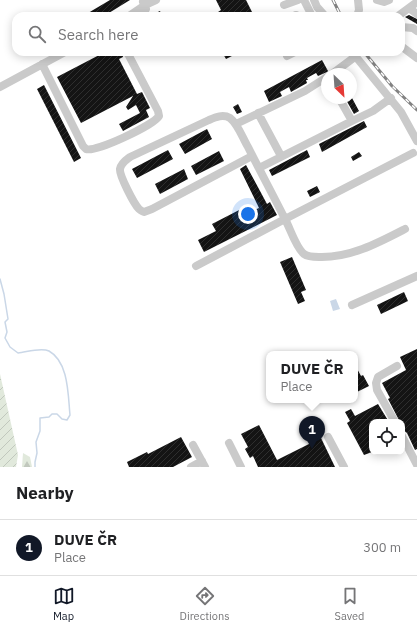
<!DOCTYPE html>
<html lang="en">
<head>
<meta charset="utf-8">
<style>
  body { margin:0; font-family:"IBM Plex Sans",sans-serif; background:#f6f6f6; color:#202124 }
  .controls { position:absolute; right:12px; bottom:12px; display:grid; overflow:hidden; border-radius:8px; box-shadow:0 2px 10px #0003 }
  .controls button { width:36px; height:36px; display:grid; place-items:center; padding:0; border:0; border-bottom:1px solid #e0e0e0; background:#fff; color:#202124; font:20px sans-serif }
  .compass { position:absolute; left:321px; top:68px; width:36px; height:36px; border-radius:50%; background:#fff; box-shadow:0 2px 10px #0003; rotate:155deg }
  .you { position:absolute; left:248px; top:214px; width:14px; height:14px; margin:-10px; border:3px solid #fff; border-radius:50%; background:#1a73e8; box-shadow:0 0 0 6px #1a73e833 }
  .badge { display:grid; place-items:center; width:26px; height:26px; border-radius:50%; background:#111827; color:#fff; font-size:13px; font-weight:700 }
  .pin { position:absolute; translate:-50% -33px; filter:drop-shadow(0 1px 2px #0008) }
  .pin::after { content:''; position:absolute; top:21px; width:14px; height:12px; background:inherit; clip-path:polygon(0 0,100% 0,50% 100%) }
  .popup { position:absolute; left:266px; top:351px; width:92px; height:52px; box-sizing:border-box; display:grid; place-content:center; border-radius:8px; background:#fff; filter:drop-shadow(0 1px 3px #0005); font-size:13px; white-space:nowrap; color:#757577 }
  .popup b { font-size:15px; color:#202124 }
  .popup::after { content:''; position:absolute; left:50%; top:100%; margin-left:-8px; border:8px solid transparent; border-top-color:#fff }
  .list { margin:0; padding:0; list-style:none }
  h2 { display:flex; justify-content:space-between; align-items:center; height:52px; margin:0; padding:0 16px; font-size:17px }
  h2 small { font-size:13px; font-weight:400; color:#757577 }
  .list li { display:grid; grid-template-columns:26px 1fr auto; gap:12px; align-items:center; box-sizing:border-box; height:56px; padding:0 16px; border-top:1px solid #e0e0e0 }
  .list b { display:block; font-size:15px; white-space:nowrap }
  .list p { margin:0; font-size:13px; white-space:nowrap; color:#757577 }
  .list em { font-size:13px; font-style:normal; color:#757577 }
  .icon { flex:none; width:22px; height:22px; fill:none; stroke:currentColor; stroke-width:2; stroke-linecap:round; stroke-linejoin:round }
  .map { position:relative; flex:none; width:417px; height:467px; overflow:hidden }
  .search { position:absolute; background:#fff; box-shadow:0 2px 10px #0003; left:12px; right:12px; top:12px; height:44px; display:flex; align-items:center; gap:10px; box-sizing:border-box; padding:0 14px; border-radius:12px; color:#757577; font-size:15px }
  .sheet { height:108px; background:#fff }
  nav { display:flex; justify-content:space-around; align-items:center; box-sizing:border-box; height:56px; border-top:1px solid #e0e0e0; background:#fff; font-size:11px; color:#757577 }
  nav a { display:grid; justify-items:center; gap:2px }
  nav .on { color:#111827 }
  .map>svg:first-child { display:block }
  .forest { fill:url(#forest-firs) }
  .garden { fill:url(#garden-furrows) }
  .water { fill:#cad7e7 }
  .lines { fill:none; stroke-linecap:round; stroke-linejoin:round }
  .stream { stroke:#cad7e7; stroke-width:1.5 }
  .building { fill:url(#building-hatch) }
  .minor { stroke:#cacaca; stroke-width:8 }
  .rail-casing { stroke:#828282; stroke-width:3 }
  .rail { stroke:#fff; stroke-width:1.5; stroke-dasharray:4.5; stroke-linecap:butt }
</style>
</head>
<body>
<div class="map">
<svg width="417" height="467" viewBox="0 0 417 467">
  <defs>
    <pattern id="forest-firs" width="22" height="20" patternUnits="userSpaceOnUse"><rect width="22" height="20" fill="#e1e9dc"/><path d="M5 1l3.5 6h-7zM16 11l3.5 6h-7z" fill="#c1c8bd"/></pattern>
    <pattern id="garden-furrows" width="10" height="10" patternUnits="userSpaceOnUse"><rect width="10" height="10" fill="#e1e9dc"/><path d="M-1 1l2-2M0 10L10 0M9 11l2-2" fill="none" stroke="#c1c8bd"/></pattern>
    <pattern id="building-hatch" width="6" height="6" patternUnits="userSpaceOnUse"><rect width="6" height="6" fill="#141414"/><path d="M-1 1l2-2M0 6l6-6M5 7l2-2" fill="none" stroke="#2e2e2e"/></pattern>
  </defs>
  <rect width="100%" height="100%" fill="#fff"/>
  <!-- forest -->
  <path class="forest" d="M23,453L30,457L32,467H22Z"/>
  <!-- garden -->
  <path class="garden" d="M0,374L18,455L16,467H0Z"/>
  <!-- water -->
  <path class="water" d="M336,299L340,309L333,311L330,301Z"/>
  <g class="lines">
    <!-- stream -->
    <path class="stream" d="M0,279L4,294L8,319L5,322L7,332L5,338L10,347L18,353C27,352 41,347 49,351C69,362 68,396 70,415L67,420L62,419L57,414H52L49,417L40,418V431L36,442L37,453L35,462V467"/>
  </g>
  <!-- building -->
  <path class="building" d="M110,0H130L104,16H83Z
    M216,0H246L254,16H212L221,10Z
    M160,11L162,16H149Z
    M409,15L417,19V24L405,17Z
    M105,52H122L123,57L119,59L137,94L142,92L150,108L146,110L149,117L123,131L119,124L140,113L136,105L128,110L126,107L133,96L81,123L57,77Z
    M222,52H240L226,59Z
    M322,60L328,71L327,72L318,76L316,73L307,78L308,80H306L307,83L291,92L289,87L280,92L282,96L269,102L264,91Z
    M44,85L81,158L74,162L37,89Z
    M345,98H352L359,111L354,114Z
    M238,104L242,112L237,114L233,107Z
    M364,121L367,127L322,152L319,144Z
    M207,129L212,139L185,154L179,144Z
    M168,150L173,159L137,178L132,169Z
    M307,150L310,157L272,176L269,170Z
    M219,151L224,161L196,175L191,166Z
    M359,152L362,156L353,161L351,157Z
    M246,165L267,204L270,202L277,215L204,252L198,240L216,231L212,224L245,207L248,213L259,208L240,169Z
    M184,169L188,179L160,194L155,184Z
    M317,186L320,192L310,197L307,191Z
    M292,257L306,290L301,292L305,301L298,304L280,262Z
    M404,292L408,301L381,314L377,305Z
    M417,349V449L415,450L407,433L402,429V422H400L388,399L390,398L382,383L406,370L400,357Z
    M355,365L361,376L363,375L369,386L355,393Z
    M378,404L389,422H372V452L364,455L347,423L350,421L345,412L351,409L355,416Z
    M259,425L277,460L321,438L335,467H258L253,456L250,458L245,449L248,447L241,434Z
    M181,437L192,457L173,467H129L127,462L147,452L148,454Z"/>
  <g class="lines">
    <!-- minor -->
    <path class="minor" d="M304,0L312,16
      M314,0L317,7L325,16
      M377,0L384,2L389,0
      M284,5L298,0
      M409,8L417,14
      M296,15V16
      M129,16L145,5L156,0
      M142,16L146,9L143,2
      M357,16L359,10L358,0
      M398,16L417,2
      M401,27L413,28L417,31
      M401,46L417,58
      M352,52L401,112L417,141
      M287,56L295,52
      M42,64L83,146L86,149C95,153 154,125 159,116L158,111L127,52
      M332,74L356,56
      M0,87L65,52
      M258,113L281,156
      M352,121L373,111L391,98
      M236,124L305,91L327,77
      M252,156L152,209L144,212C142,211 141,211 139,209C134,204 119,175 120,169C121,163 126,160 130,157L209,120C216,117 223,114 230,118C238,124 243,139 248,147C260,171 273,195 285,219L413,153
      M259,168L352,121L339,98
      M196,266L285,219C290,228 296,248 304,254C308,257 314,257 319,257C350,258 378,243 405,229
      M352,305L417,276
      M395,422L377,390L376,383L378,377L397,366
      M402,436L417,465
      M328,437L344,467
      M229,443L241,467
      M193,445L205,467
      M191,467L202,461"/>
    <!-- rail casing -->
    <g class="rail-casing">
      <path id="rail" d="M333,0L341,16
        M364,52L392,86L417,110"/>
    </g>
    <!-- rail -->
    <use href="#rail" class="rail"/>
  </g>
</svg>
<div class="controls">
<button><svg class="icon" aria-label="locate" viewBox="0 0 24 24"><circle cx="12" cy="12" r="6"/><path d="M12 2v4M12 18v4M2 12h4M18 12h4"/></svg></button>
</div>
<svg class="compass" viewBox="-18 -18 36 36"><path d="M0-13l5 13h-10z" fill="#e53935"/><path d="M0 13l5-13h-10z" fill="#757577"/></svg>
<div class="you"></div>
<div class="pin badge" style="left:312px;top:449px">1</div>
<div class="popup"><b>DUVE ČR</b>Place</div>
<div class="search"><svg class="icon" aria-label="search" viewBox="0 0 24 24"><circle cx="10" cy="10" r="6"/><path d="M15 15l6 6"/></svg>Search here</div>
</div>
<section class="sheet">
<h2>Nearby<small></small></h2>
<ul class="list">
<li><span class="badge">1</span><div><b>DUVE ČR</b><p>Place</p></div><em>300 m</em></li>
</ul>
</section>
<nav>
<a class="on"><svg class="icon" aria-label="map" viewBox="0 0 24 24"><path d="M3 6l6-2 6 2 6-2v14l-6 2-6-2-6 2zM9 4v14M15 6v14"/></svg>Map</a>
<a><svg class="icon" aria-label="directions" viewBox="0 0 24 24"><path d="M12 3l9 9-9 9-9-9zM9 14v-3h6M13 9l2 2-2 2"/></svg>Directions</a>
<a><svg class="icon" aria-label="saved" viewBox="0 0 24 24"><path d="M7 4h10v16l-5-4-5 4z"/></svg>Saved</a>
</nav>
</body>
</html>
